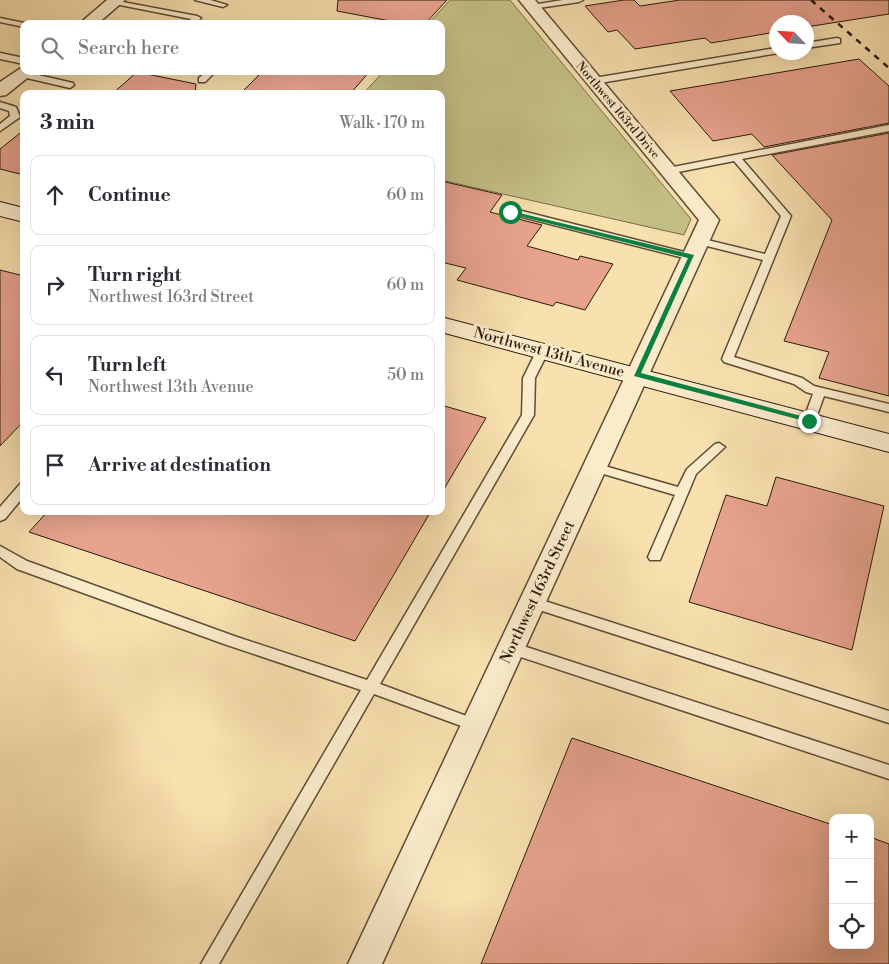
<!DOCTYPE html>
<html lang="en">
<head>
<meta charset="utf-8">
<style>
  body { margin:0; font-family:"Libre Bodoni",serif; background:#f7f7f7; color:#2b2b33 }
  .controls { position:absolute; right:15px; bottom:15px; display:grid; overflow:hidden; border-radius:10px; box-shadow:0 5px 20px #0002 }
  .controls button { width:45px; height:45px; display:grid; place-items:center; padding:0; border:0; border-bottom:1px solid #e1e1e2; background:#fff; color:#2b2b33; font:25px sans-serif }
  .compass { position:absolute; left:769px; top:15px; width:45px; height:45px; border-radius:50%; background:#fff; box-shadow:0 5px 20px #0002; rotate:295deg }
  .stop { position:absolute; width:15px; height:15px; margin:-11px; border:4px solid #0b8043; border-radius:50%; background:#fff }
  .stop.end { background:#0b8043; border-color:#fff; box-shadow:0 1px 5px #0008 }
  .list { margin:0; padding:0; list-style:none }
  h2 { display:flex; justify-content:space-between; align-items:center; height:65px; margin:0; padding:0 20px; font-size:21px }
  h2 small { font-size:16px; font-weight:400; color:#7c7c81 }
  .list li { display:grid; grid-template-columns:32px 1fr auto; gap:15px; align-items:center; box-sizing:border-box; height:80px; margin:0 10px 10px; padding:0 10px; border:1px solid #e1e1e2; border-radius:10px }
  .list b { display:block; font-size:19px; white-space:nowrap }
  .list p { margin:0; font-size:16px; white-space:nowrap; color:#7c7c81 }
  .list em { font-size:16px; font-style:normal; color:#7c7c81 }
  .icon { flex:none; width:28px; height:28px; fill:none; stroke:currentColor; stroke-width:2; stroke-linecap:round; stroke-linejoin:round }
  .map { position:relative; flex:none; width:889px; height:964px; overflow:hidden }
  .search { position:absolute; background:#fff; box-shadow:0 5px 20px #0002; left:20px; top:20px; width:425px; height:55px; display:flex; align-items:center; gap:12px; box-sizing:border-box; padding:0 18px; border-radius:10px; color:#7c7c81; font-size:19px }
  .panel { position:absolute; background:#fff; box-shadow:0 5px 20px #0002; left:20px; top:90px; width:425px; height:425px; border-radius:10px }
  .map>svg:first-child { display:block }
  .green { fill:#c4c086; stroke:#786d49 }
  .building { fill:#e7a38e; stroke:#2c1a0c }
  .lines { fill:none; stroke-linecap:round; stroke-linejoin:round }
  .lane-casing { stroke:#5f4c35; stroke-width:3 }
  .street-casing { stroke:#5f4c35; stroke-width:3 }
  .secondary-casing { stroke:#2c1a0c; stroke-width:2 }
  .lane { fill:#faebcb; fill-rule:evenodd }
  .street { fill:#faebcb; fill-rule:evenodd }
  .secondary { fill:#faebcb; fill-rule:evenodd }
  .rail { stroke:#2c1a0c; stroke-width:2.5; stroke-dasharray:6 6; stroke-linecap:butt }
  .route { fill:#0b8043 }
  .labels { text-anchor:middle; stroke-width:5; stroke-linejoin:round; paint-order:stroke }
  .far-street-label { font-size:12px; fill:#2c1a0c; stroke:#faebcb }
  .street-label { font-size:15px; fill:#2c1a0c; stroke:#faebcb }
</style>
</head>
<body>
<div class="map">
<svg width="889" height="964" viewBox="0 0 889 964">
  <rect width="100%" height="100%" fill="#f8e0af"/>
  <filter id="stains"><feTurbulence type="fractalNoise" baseFrequency=".004" numOctaves="4"/><feColorMatrix values="0 0 0 0 .2 0 0 0 0 .09 0 0 0 0 .02 0 0 0 .5 -.17"/></filter>
  <radialGradient id="worn" r=".72"><stop offset=".6" stop-color="#630" stop-opacity="0"/><stop offset="1" stop-color="#630" stop-opacity=".3"/></radialGradient>
  <!-- green -->
  <path class="green" d="M450,0H510L691,219L684,235L441,180V94H363L384,71H441V24H428Z"/>
  <!-- building -->
  <path class="building" d="M338,0H447L425,24H406L337,11Z
    M624,0H634L640,6L680,0H889V14L806,27V22H776V32L711,43L705,38L635,49L617,30L608,32L585,6Z
    M859,59L889,86V123L764,147L752,134L713,141L670,91Z
    M263,71H370L350,94H240Z
    M137,72L196,84L195,94H112Z
    M24,130V175L0,169V149Z
    M889,133V396L819,378L829,352L784,341L832,220L772,155Z
    M441,181L502,195L490,212L542,225L527,246L578,260L580,256L613,264L585,310L556,302L553,306L457,280L466,268L441,262Z
    M0,270L24,276V421L0,446Z
    M441,405L486,418L441,494Z
    M776,477L884,506L852,650L689,602L726,495L767,506Z
    M48,511H431L355,641L29,532Z
    M572,738L833,825V945H870V837L889,844V964H481Z"/>
  <g class="lines">
    <!-- lane casing -->
    <g class="lane-casing">
      <path id="lane" d="M112,0L197,16L201,18L195,24H186L191,19L115,4H112Z
        M195,0H210L227,5L223,7Z
        M563,0H583L579,2L532,9L528,7L532,5Z
        M0,18L24,23L27,24H24V27L0,22Z
        M88,18L114,24H97L87,20Z
        M837,38L840,39V43L806,48V43Z
        M776,48V52L779,53L594,84L590,81L594,78Z
        M0,53L24,58V64L0,59Z
        M21,71L73,83L74,85L70,88L18,76V72Z
        M207,71H216L205,82H199V78Z
        M0,102L16,107L20,117L0,131V124L10,116L9,111L0,108Z
        M889,125V131L742,159L791,216L734,357L802,378L814,386L889,404V412L824,396L815,421L809,425L803,421L813,394L806,392L794,384L724,362L722,359L763,260L695,243L694,241L699,238L765,254L781,216L734,161L668,174L663,171L668,168Z
        M510,208L696,255L697,257L692,260L506,213L505,211Z
        M543,346L549,350L535,378L534,415L380,684L480,721L482,725L480,729L475,731L374,694L219,964H201L361,690L224,644L17,569L0,557V546L27,561L234,636L367,680L522,415L523,378L537,350Z
        M719,443L725,447L696,474L660,560H650L648,557L675,495L590,470L588,467L594,463L678,487L687,469L715,444Z
        M24,483V496L5,519L0,521V507L20,484Z
        M532,597L889,711V723L527,606L525,602L527,598Z
        M511,642L889,765V779L506,652L504,648L506,644Z"/>
    </g>
    <!-- street casing -->
    <g class="street-casing">
      <path id="street" d="M107,0H125L97,24H79Z
        M519,0H535L719,220L382,964H348L699,220Z
        M24,66V71H33L31,75L6,95L0,96V82Z"/>
    </g>
    <!-- secondary casing -->
    <g class="secondary-casing">
      <path id="secondary" d="M0,202L24,208V222L0,216Z
        M441,317L889,434V452L441,332Z"/>
    </g>
    <!-- lane -->
    <use href="#lane" class="lane"/>
    <!-- street -->
    <use href="#street" class="street"/>
    <!-- secondary -->
    <use href="#secondary" class="secondary"/>
    <!-- rail -->
    <path class="rail" d="M811,0L889,68"/>
  </g>
  <!-- route -->
  <path class="route" d="M507,210L694,255L641,373L812,419V423L634,376L688,258L507,213Z"/>
  <g class="labels">
    <!-- far-street labels -->
    <g class="far-street-label">
      <text transform="translate(618 110) rotate(50)" y="4">Northwest 163rd Drive</text>
    </g>
    <!-- street labels -->
    <g class="street-label">
      <text transform="translate(549 352) rotate(15)" y="5">Northwest 13th Avenue</text>
      <text transform="translate(537 592) rotate(-65)" y="5">Northwest 163rd Street</text>
    </g>
  </g>
  <rect width="100%" height="100%" filter="url(#stains)"/>
  <rect width="100%" height="100%" fill="url(#worn)"/>
</svg>
<div class="controls">
<button>+</button>
<button>−</button>
<button><svg class="icon" aria-label="locate" viewBox="0 0 24 24"><circle cx="12" cy="12" r="6"/><path d="M12 2v4M12 18v4M2 12h4M18 12h4"/></svg></button>
</div>
<svg class="compass" viewBox="-18 -18 36 36"><path d="M0-13l5 13h-10z" fill="#e53935"/><path d="M0 13l5-13h-10z" fill="#7c7c81"/></svg>
<div class="stop" style="left:510px;top:212px"></div>
<div class="stop end" style="left:809px;top:421px"></div>
<div class="search"><svg class="icon" aria-label="search" viewBox="0 0 24 24"><circle cx="10" cy="10" r="6"/><path d="M15 15l6 6"/></svg>Search here</div>
<section class="panel">
<h2>3 min<small>Walk · 170 m</small></h2>
<ul class="list">
<li><svg class="icon" aria-label="ahead" viewBox="0 0 24 24"><path d="M12 20V5M6 11l6-6 6 6"/></svg><div><b>Continue</b></div><em>60 m</em></li>
<li><svg class="icon" aria-label="right" viewBox="0 0 24 24"><path d="M7 20v-9h11M14 6l5 5-5 5"/></svg><div><b>Turn right</b><p>Northwest 163rd Street</p></div><em>60 m</em></li>
<li><svg class="icon" aria-label="left" viewBox="0 0 24 24"><path d="M17 20v-9H6M10 6l-5 5 5 5"/></svg><div><b>Turn left</b><p>Northwest 13th Avenue</p></div><em>50 m</em></li>
<li><svg class="icon" aria-label="arrive" viewBox="0 0 24 24"><path d="M6 21V4h12l-3 4 3 4H6"/></svg><div><b>Arrive at destination</b></div></li>
</ul>
</section>
</div>
</body>
</html>
